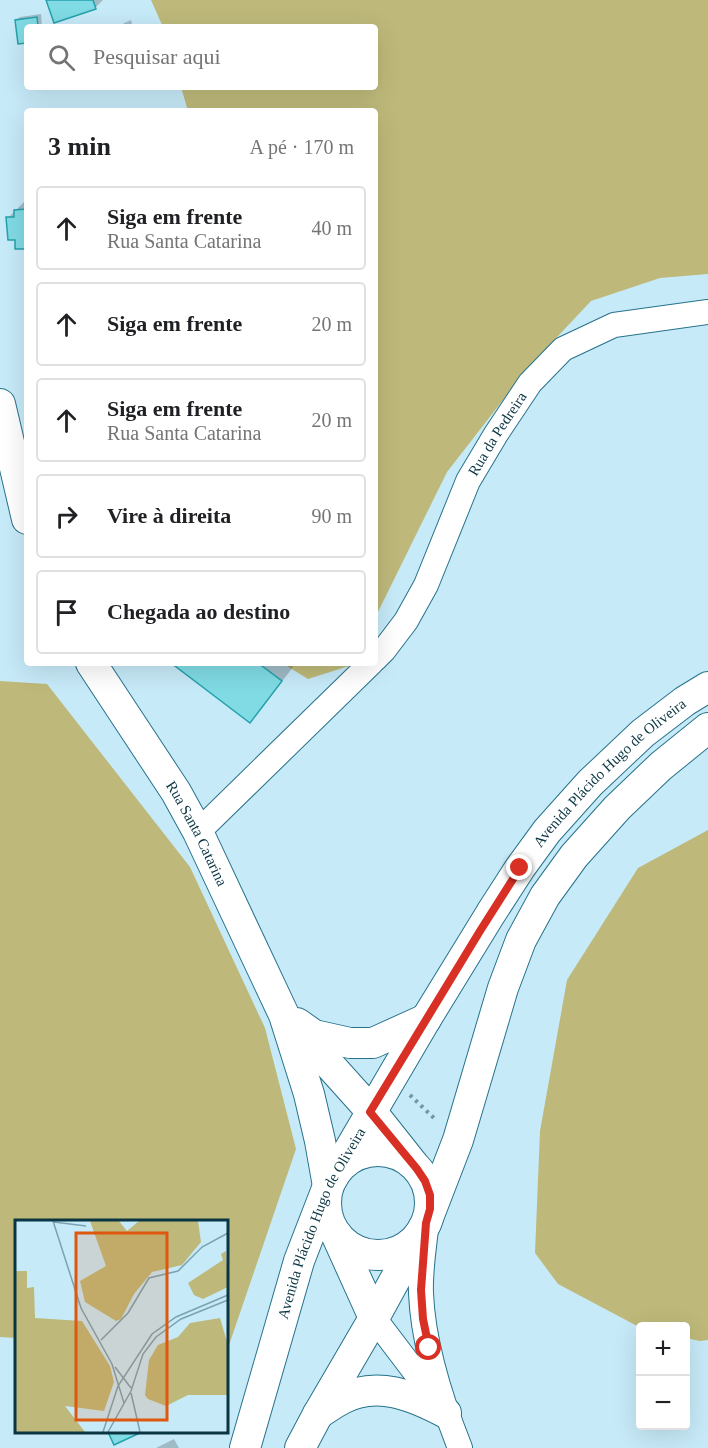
<!DOCTYPE html>
<html lang="pt">
<head>
<meta charset="utf-8">
<style>
  body { margin:0; font-family:Georgia,serif; background:#f2f2f2; color:#202124 }
  .controls { position:absolute; right:18px; bottom:18px; display:grid; overflow:hidden; border-radius:6px; box-shadow:0 6px 24px #0002 }
  .controls button { width:54px; height:54px; display:grid; place-items:center; padding:0; border:0; border-bottom:2px solid #e0e0e0; background:#fff; color:#202124; font:30px sans-serif }
  .stop { position:absolute; width:18px; height:18px; margin:-14px; border:4px solid #d93025; border-radius:50%; background:#fff }
  .stop.end { background:#d93025; border-color:#fff; box-shadow:0 2px 6px #0008 }
  .list { margin:0; padding:0; list-style:none }
  h2 { display:flex; justify-content:space-between; align-items:center; height:78px; margin:0; padding:0 24px; font-size:26px }
  h2 small { font-size:20px; font-weight:400; color:#757577 }
  .list li { display:grid; grid-template-columns:39px 1fr auto; gap:18px; align-items:center; box-sizing:border-box; height:84px; margin:0 12px 12px; padding:0 12px; border:2px solid #e0e0e0; border-radius:6px }
  .list b { display:block; font-size:22px; white-space:nowrap }
  .list p { margin:0; font-size:20px; white-space:nowrap; color:#757577 }
  .list em { font-size:20px; font-style:normal; color:#757577 }
  .icon { flex:none; width:33px; height:33px; fill:none; stroke:currentColor; stroke-width:2; stroke-linecap:round; stroke-linejoin:round }
  .map { position:relative; flex:none; width:708px; height:1448px; overflow:hidden }
  .search { position:absolute; background:#fff; box-shadow:0 6px 24px #0002; left:24px; top:24px; width:354px; height:66px; display:flex; align-items:center; gap:15px; box-sizing:border-box; padding:0 21px; border-radius:6px; color:#757577; font-size:22px }
  .panel { position:absolute; background:#fff; box-shadow:0 6px 24px #0002; left:24px; top:108px; width:354px; height:558px; border-radius:6px }
  .map>svg:first-child { display:block }
  .green { fill:#beb97a }
  .shadow { fill:#0003 }
  .building { fill:#80dbe4; stroke:#24a1ab; stroke-width:1.5 }
  .lines { fill:none; stroke-linecap:round; stroke-linejoin:round }
  .minor-casing { stroke:#26728b; stroke-width:26 }
  .major-casing { stroke:#26728b; stroke-width:32 }
  .path { stroke:#7097a5; stroke-width:4; stroke-dasharray:3 4.5; stroke-linecap:butt }
  .minor { stroke:#fff; stroke-width:24 }
  .major { stroke:#fff; stroke-width:30 }
  .route { stroke:#d93025; stroke-width:8 }
  .labels { text-anchor:middle; stroke-width:4.5; stroke-linejoin:round; paint-order:stroke }
  .street-label { font-size:15px; fill:#0a3543; stroke:#fff }
  .inset-road { fill:none; stroke:#7ba2b0; stroke-width:1.5 }
  .view { fill:#dd570f; fill-opacity:0.15; stroke:#dd570f; stroke-width:3 }
  .inset-edge { fill:none; stroke:#0a3543; stroke-width:3 }
</style>
</head>
<body>
<div class="map">
<svg width="708" height="1448" viewBox="0 0 708 1448">
  <rect width="100%" height="100%" fill="#c7eaf8"/>
  <!-- green -->
  <path class="green" d="M151,0H708V274L660,278L591,301L528,368L447,472L375,618V111H188L181,87H375V27H163Z
    M282,663H353L352,665L308,679Z
    M0,681L47,684L190,867L265,1028L296,1149L227,1351L226,1222H16V1338L0,1337Z
    M708,830V1340L700,1341L686,1338V1326L639,1327L558,1284L535,1253L540,1131L567,980L638,868Z"/>
  <!-- shadow -->
  <path class="shadow" d="M48,0H103L95,8Z
    M41,14L42,27H27V41L16,20L20,17Z
    M131,20L133,27H120L124,23Z
    M24,202H27V247L16,239L8,218Z
    M173,663H288L293,667L262,708L250,721Z
    M174,1439L179,1448H156Z"/>
  <!-- building -->
  <path class="building" d="M46,0H93L96,9L54,23Z
    M37,17L38,27H27V43L18,44L15,20Z
    M27,209V249H15V240H8L6,217H14V210Z
    M171,663H258L282,681L250,723Z
    M108,1432H142L114,1445Z"/>
  <g class="lines">
    <!-- minor casing -->
    <g class="minor-casing">
      <g id="minor">
        <path id="s1" d="M375,659L384,650L406,621L426,585L468,481L496,434L530,383L563,349L614,325L708,312"/>
        <path d="M198,832L371,663"/>
        <path d="M426,1228C424,1249 420,1272 421,1293C423,1345 441,1400 460,1448"/>
        <path d="M374,1318L440,1405"/>
      </g>
    </g>
    <!-- major casing -->
    <g class="major-casing">
      <g id="major">
        <path d="M0,404L27,519"/>
        <path id="s2" d="M91,663L176,792L198,832L284,1015L309,1094L320,1141L328,1186"/>
        <path d="M292,1023L371,1111L413,1164"/>
        <path d="M297,1023L314,1035L350,1043H373L426,1019"/>
        <circle cx="378" cy="1203" r="52"/>
        <path d="M336,1234L374,1318"/>
        <path d="M318,1414C326,1409 334,1403 342,1399C377,1380 414,1396 446,1413"/>
        <path id="s3" d="M245,1448L299,1261L328,1186L426,1019L491,913L520,868L547,831L590,783L643,733L685,701L708,687"/>
        <path d="M300,1448L318,1414L374,1318L426,1223L458,1140L503,988L521,940L545,896L574,856L617,808L661,766L708,728"/>
      </g>
    </g>
    <!-- path -->
    <path class="path" d="M410,1095L437,1121"/>
    <!-- minor -->
    <use href="#minor" class="minor"/>
    <!-- major -->
    <use href="#major" class="major"/>
  </g>
  <g class="lines">
    <!-- route -->
    <path class="route" d="M429,1348L423,1319L421,1290L426,1223L430,1209V1195L425,1181L417,1169L370,1112L480,931L520,868"/>
  </g>
  <g class="labels">
    <!-- street labels -->
    <g class="street-label">
      <text dy="5" stroke="none"><textPath href="#s1" startOffset="258">Rua da Pedreira</textPath></text>
      <text dy="5" stroke="none"><textPath href="#s3" startOffset="778">Avenida Plácido Hugo de Oliveira</textPath></text>
      <text dy="5" stroke="none"><textPath href="#s2" startOffset="201">Rua Santa Catarina</textPath></text>
      <text dy="5" stroke="none"><textPath href="#s3" startOffset="238">Avenida Plácido Hugo de Oliveira</textPath></text>
    </g>
  </g>
  <!-- overview -->
  <g transform="translate(15 1220)">
    <rect width="213" height="213" fill="#c7eaf8"/>
    <path d="M75,1H104L112,11L124,1H183L186,22L167,45L137,52L119,74L106,99L101,101L70,82L65,61L91,46ZM211,31L213,67L188,79L179,75L173,63L208,40L206,34ZM0,51H12V68L19,67L20,98L67,101L95,146L99,162L89,191L50,186L70,212H0ZM205,98L213,125V175H173L151,186L133,179L130,175L134,140L143,125L163,117L175,103Z" fill="#beb97a"/>
    <path class="inset-road" d="M38,1L66,88L97,144L109,183M39,2L71,6M86,120L113,93L134,58L163,51L187,27L213,13M100,147L116,168M116,173L125,212M88,212L103,166L137,114L161,97L213,75M93,212L116,171L128,134L141,117L166,99L213,80"/>
    <path class="view" d="M61,13H152V200H61Z"/>
    <rect width="213" height="213" class="inset-edge"/>
  </g>
</svg>
<div class="controls">
<button>+</button>
<button>−</button>
</div>
<div class="stop" style="left:429px;top:1348px"></div>
<div class="stop end" style="left:520px;top:868px"></div>
<div class="search"><svg class="icon" aria-label="search" viewBox="0 0 24 24"><circle cx="10" cy="10" r="6"/><path d="M15 15l6 6"/></svg>Pesquisar aqui</div>
<section class="panel">
<h2>3 min<small>A pé · 170 m</small></h2>
<ul class="list">
<li><svg class="icon" aria-label="ahead" viewBox="0 0 24 24"><path d="M12 20V5M6 11l6-6 6 6"/></svg><div><b>Siga em frente</b><p>Rua Santa Catarina</p></div><em>40 m</em></li>
<li><svg class="icon" aria-label="ahead" viewBox="0 0 24 24"><path d="M12 20V5M6 11l6-6 6 6"/></svg><div><b>Siga em frente</b></div><em>20 m</em></li>
<li><svg class="icon" aria-label="ahead" viewBox="0 0 24 24"><path d="M12 20V5M6 11l6-6 6 6"/></svg><div><b>Siga em frente</b><p>Rua Santa Catarina</p></div><em>20 m</em></li>
<li><svg class="icon" aria-label="right" viewBox="0 0 24 24"><path d="M7 20v-9h11M14 6l5 5-5 5"/></svg><div><b>Vire à direita</b></div><em>90 m</em></li>
<li><svg class="icon" aria-label="arrive" viewBox="0 0 24 24"><path d="M6 21V4h12l-3 4 3 4H6"/></svg><div><b>Chegada ao destino</b></div></li>
</ul>
</section>
</div>
</body>
</html>
